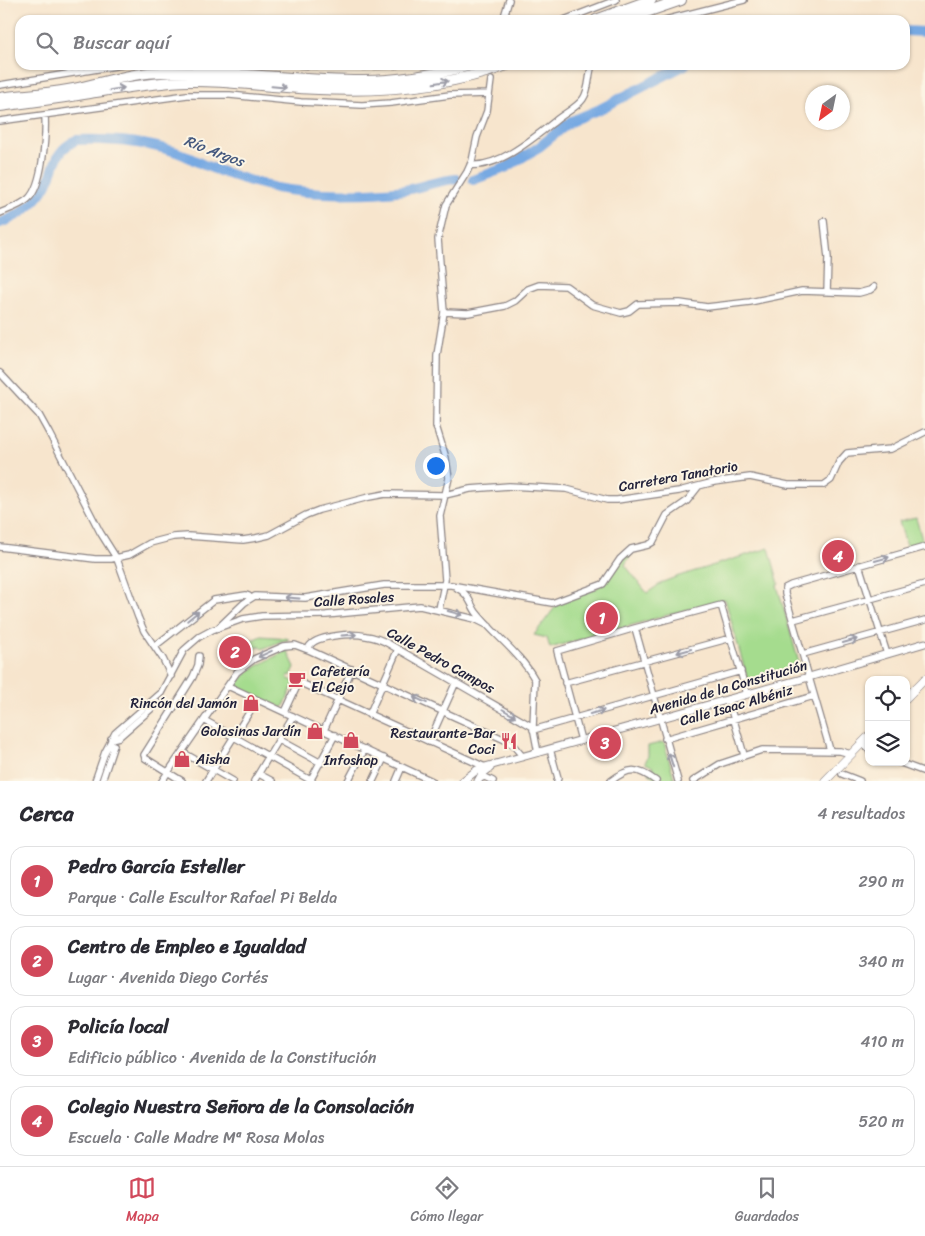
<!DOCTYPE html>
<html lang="es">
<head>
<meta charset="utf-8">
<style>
  body { margin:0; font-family:Sriracha,sans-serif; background:#f2f2f3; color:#2b2b33 }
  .controls { position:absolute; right:15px; bottom:15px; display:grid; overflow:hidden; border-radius:10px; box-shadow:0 1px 4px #0004 }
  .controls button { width:45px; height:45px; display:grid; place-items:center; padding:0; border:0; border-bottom:1px solid #e1e1e2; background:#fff; color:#2b2b33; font:25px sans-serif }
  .compass { position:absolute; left:805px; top:85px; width:45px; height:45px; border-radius:50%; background:#fff; box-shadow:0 1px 4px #0004; rotate:213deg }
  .you { position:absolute; left:435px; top:465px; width:18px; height:18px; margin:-12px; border:4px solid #fff; border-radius:50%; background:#1a73e8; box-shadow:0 0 0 8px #1a73e833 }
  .badge { display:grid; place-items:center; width:32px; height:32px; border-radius:50%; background:#d1495b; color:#fff; font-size:16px; font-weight:700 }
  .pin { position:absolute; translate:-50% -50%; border:2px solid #fff; box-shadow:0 1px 5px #0006 }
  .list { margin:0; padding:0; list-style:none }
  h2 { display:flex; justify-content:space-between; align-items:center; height:65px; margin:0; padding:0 20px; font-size:21px }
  h2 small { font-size:16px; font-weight:400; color:#7c7c81 }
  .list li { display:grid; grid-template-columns:32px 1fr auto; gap:15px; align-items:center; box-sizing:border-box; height:70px; margin:0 10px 10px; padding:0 10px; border:1px solid #e1e1e2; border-radius:15px }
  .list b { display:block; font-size:19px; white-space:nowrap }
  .list p { margin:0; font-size:16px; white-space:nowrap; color:#7c7c81 }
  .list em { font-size:16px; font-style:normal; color:#7c7c81 }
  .icon { flex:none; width:28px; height:28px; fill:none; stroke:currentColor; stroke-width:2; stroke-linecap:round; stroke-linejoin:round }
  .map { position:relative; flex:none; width:925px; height:781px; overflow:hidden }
  .search { position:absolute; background:#fff; box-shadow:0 1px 4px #0004; left:15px; right:15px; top:15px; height:55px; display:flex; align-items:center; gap:12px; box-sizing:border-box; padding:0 18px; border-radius:15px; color:#7c7c81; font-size:19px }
  .sheet { height:385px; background:#fff }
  nav { display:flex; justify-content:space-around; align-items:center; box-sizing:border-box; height:70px; border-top:1px solid #e1e1e2; background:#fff; font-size:14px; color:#7c7c81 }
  nav a { display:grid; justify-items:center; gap:2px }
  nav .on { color:#d1495b }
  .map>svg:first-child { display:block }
  .green { fill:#a5dc8e; stroke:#647f64 }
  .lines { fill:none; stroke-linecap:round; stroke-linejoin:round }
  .river { stroke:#77a9e2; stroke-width:10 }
  .minor-casing { stroke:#8c8484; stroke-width:8 }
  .tertiary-casing { stroke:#8c8484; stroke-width:9 }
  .secondary-casing { stroke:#8c8484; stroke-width:9 }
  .motorway-casing { stroke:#8c8484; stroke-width:12 }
  .minor { stroke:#fff; stroke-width:5.5 }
  .tertiary { stroke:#fff; stroke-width:7 }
  .secondary { stroke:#fff; stroke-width:8 }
  .motorway { stroke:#fff; stroke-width:10 }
  .oneway { stroke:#9c9ca7 }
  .labels { text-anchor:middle; stroke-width:4; stroke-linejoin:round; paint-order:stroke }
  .street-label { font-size:14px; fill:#22223b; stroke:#fcf5e5 }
  .poi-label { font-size:14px; fill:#22223b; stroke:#fcf5e5; text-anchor:end }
  .water-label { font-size:15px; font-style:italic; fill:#44587e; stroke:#fcf5e5 }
</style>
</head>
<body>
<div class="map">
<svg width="925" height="781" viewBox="0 0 925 781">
  <rect width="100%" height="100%" fill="#fcf5e5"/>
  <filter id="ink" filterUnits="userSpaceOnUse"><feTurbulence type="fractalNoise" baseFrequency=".02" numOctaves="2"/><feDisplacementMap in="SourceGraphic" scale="10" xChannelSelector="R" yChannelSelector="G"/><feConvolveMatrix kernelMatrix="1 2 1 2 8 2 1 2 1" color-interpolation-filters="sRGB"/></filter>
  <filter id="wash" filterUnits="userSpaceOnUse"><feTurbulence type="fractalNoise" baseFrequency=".0096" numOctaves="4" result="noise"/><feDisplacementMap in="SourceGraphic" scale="20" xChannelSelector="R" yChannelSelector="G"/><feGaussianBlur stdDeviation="1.12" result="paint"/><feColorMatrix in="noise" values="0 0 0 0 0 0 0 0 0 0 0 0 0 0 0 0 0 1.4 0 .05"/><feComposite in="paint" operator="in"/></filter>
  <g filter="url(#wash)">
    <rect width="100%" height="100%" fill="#f7e5cd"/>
    <!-- green -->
    <path class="green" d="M916,518L923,543L907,547L899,522Z
      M769,548L779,584L777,585L801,670L749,685L725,599L550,648L547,638L534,635L559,602L596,589L628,553L631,554L625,565L647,593L663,582L676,577Z
      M261,636L288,638V640L282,641L262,649L260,646L250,651L247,642Z
      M287,650L295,667L291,676L289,675L287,678L295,682L283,708L234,686L250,670Z
      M664,742L675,781H659L649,774L653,767L645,763L648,756V746Z"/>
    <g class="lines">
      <!-- river -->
      <path class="river" d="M905,31L925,32
        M473,180L507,167L539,147L571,121L600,109L685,65
        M0,223C21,216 43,198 50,177C54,169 55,159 61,152C64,147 71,143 76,140C109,139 140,141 173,151C184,154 193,160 204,165C227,174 252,182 276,188C313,195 367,195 405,190C422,187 439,180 456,179"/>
    </g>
  </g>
  <g filter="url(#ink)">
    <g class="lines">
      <!-- minor casing -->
      <g class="minor-casing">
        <path id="minor" d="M503,20L509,0
          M564,20L616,0
          M665,20L744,0
          M301,65L355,67L396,65
          M0,85L122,65
          M0,121L187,95H230L301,102L362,105L391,103L450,95L489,94
          M470,165C500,168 536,136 559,118C567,112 577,107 583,99C590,89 588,76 592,65
          M0,213C9,209 20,206 28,199C43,186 46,134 45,115
          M824,221L828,258L827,292
          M444,312L468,313L505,306L515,301L528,289L539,285L566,286L592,305L621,313L629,311L638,304L680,303L707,307L750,302L802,291L859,293L870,290L874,287
          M0,373L39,415L49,433L100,532L117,559L138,617L144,631L163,659L171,676
          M0,547L95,559H111L129,555L150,543L173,537L188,536L243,540L256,538L269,535L306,515L319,510L369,497L385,494L445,495L470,489L509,486L566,489L607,500H617L679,491L714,482L750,477L788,485H824L831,480L839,462L847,453L891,449L925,432
          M859,565L887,654
          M457,588C468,593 470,603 476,612C494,635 521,654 535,680L533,727L538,753
          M439,609L445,580L440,516L449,478L446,458L436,426L437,355L444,312L438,239L446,205L467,172L472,161L477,137L487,111L491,80
          M793,620L925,584
          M218,628L244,603L255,596L305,598L384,585H451L552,603L603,584L620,559L631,549L648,545L653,542L667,515L687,501L698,487
          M635,628L678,781
          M155,646L214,600L246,595L249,596V599
          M311,651L309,647C315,635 353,633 366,636C374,637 382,640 389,644L533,727
          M803,654L925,620
          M565,683L731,638
          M228,686L432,781
          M728,699L744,755
          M285,712L298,684L301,683L485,767
          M369,715L398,649
          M204,720L312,781
          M324,730L352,669
          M533,730L741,671
          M111,739L119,737L158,703
          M665,739L814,696
          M279,740L321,763
          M581,740L557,651L635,628L721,605L747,694
          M429,742L456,682
          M862,743L869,750
          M550,749L558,778L557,781
          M830,750L785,594V588L791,585L925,547
          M182,752L233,781
          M898,762L925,772
          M259,774L272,781
          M842,774L860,781
          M479,779L485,777L493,781
          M95,781L105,752L115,733L161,693L184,650L199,637L212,630L243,619L262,616L326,615L420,606L475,619L489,626
          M102,781L114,745
          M162,781L237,672L254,659L284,646L295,645L311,651L503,739L513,745L523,757
          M182,781L145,758L144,755L193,677L198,665L199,656
          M206,781L257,700
          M254,781L293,716
          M310,781L335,735
          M348,781L365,749
          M373,781L384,758
          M396,781L402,767
          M611,781C629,767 637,767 656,781
          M693,781L720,764L762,750L840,751L851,754"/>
      </g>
      <!-- tertiary casing -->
      <g class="tertiary-casing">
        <path id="tertiary" d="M463,781L477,770L485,767L809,677L925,643
          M478,781L482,774L490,768"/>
      </g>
      <!-- secondary casing -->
      <g class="secondary-casing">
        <path id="secondary" d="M906,698L925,679
          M825,781L869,736"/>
      </g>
      <!-- motorway casing -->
      <g class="motorway-casing">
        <path id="motorway" d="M596,20L651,0
          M623,20L681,0
          M0,98C23,95 46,94 68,90C100,84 132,72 165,72C231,71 297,81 363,81C400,81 437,74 472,65
          M0,106C30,102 60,98 90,93C123,88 155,82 188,81C221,80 253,85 286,87C359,93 437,91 507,65"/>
      </g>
      <!-- minor -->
      <use href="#minor" class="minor"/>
      <!-- tertiary -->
      <use href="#tertiary" class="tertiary"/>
      <!-- secondary -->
      <use href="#secondary" class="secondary"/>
      <!-- motorway -->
      <use href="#motorway" class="motorway"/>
    </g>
    <!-- one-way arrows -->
    <defs><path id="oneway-shaft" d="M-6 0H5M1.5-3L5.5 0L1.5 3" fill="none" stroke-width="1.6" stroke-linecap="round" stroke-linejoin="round" transform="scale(1.25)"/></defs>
    <g class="oneway">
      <use href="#oneway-shaft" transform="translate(441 82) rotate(-10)"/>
      <use href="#oneway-shaft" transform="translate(279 87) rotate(5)"/>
      <use href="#oneway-shaft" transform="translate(117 89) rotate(-9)"/>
      <use href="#oneway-shaft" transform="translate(882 559) rotate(-15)"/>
      <use href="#oneway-shaft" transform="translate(292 598) rotate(-176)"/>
      <use href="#oneway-shaft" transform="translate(455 613) rotate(15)"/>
      <use href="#oneway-shaft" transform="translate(193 616) rotate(-39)"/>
      <use href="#oneway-shaft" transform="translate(349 635) rotate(-4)"/>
      <use href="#oneway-shaft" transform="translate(850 641) rotate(-16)"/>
      <use href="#oneway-shaft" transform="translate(684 651) rotate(164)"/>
      <use href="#oneway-shaft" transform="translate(265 654) rotate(155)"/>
      <use href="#oneway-shaft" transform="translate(420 700) rotate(-156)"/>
      <use href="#oneway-shaft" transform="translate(597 712) rotate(-15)"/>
      <use href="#oneway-shaft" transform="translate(509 713) rotate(30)"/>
      <use href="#oneway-shaft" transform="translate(671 760) rotate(-107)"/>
    </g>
  </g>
  <!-- icons -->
  <defs>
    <g id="cafe-bare" transform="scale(1.35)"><path d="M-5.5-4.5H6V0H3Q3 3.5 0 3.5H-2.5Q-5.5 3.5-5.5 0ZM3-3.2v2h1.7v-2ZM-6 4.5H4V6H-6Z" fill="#d1495b" stroke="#fcf5e5" stroke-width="2.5" paint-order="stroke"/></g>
    <g id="shop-bare" transform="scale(1.35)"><path d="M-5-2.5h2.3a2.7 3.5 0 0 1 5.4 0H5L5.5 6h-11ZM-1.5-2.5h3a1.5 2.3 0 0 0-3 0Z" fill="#d1495b" stroke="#fcf5e5" stroke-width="2.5" paint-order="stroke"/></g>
    <g id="restaurant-bare" transform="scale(1.35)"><path d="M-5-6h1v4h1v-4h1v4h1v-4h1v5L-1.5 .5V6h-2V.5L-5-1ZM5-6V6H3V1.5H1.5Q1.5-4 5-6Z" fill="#d1495b" stroke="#fcf5e5" stroke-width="2.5" paint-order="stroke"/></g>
  </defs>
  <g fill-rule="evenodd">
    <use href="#cafe-bare" x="297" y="679"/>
    <use href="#shop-bare" x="251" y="703"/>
    <use href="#shop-bare" x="315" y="731"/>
    <use href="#shop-bare" x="351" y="740"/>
    <use href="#restaurant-bare" x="509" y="741"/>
    <use href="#shop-bare" x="182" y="759"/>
  </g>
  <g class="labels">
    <!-- street labels -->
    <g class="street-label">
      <text transform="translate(678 476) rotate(-10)" y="5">Carretera Tanatorio</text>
      <text transform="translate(354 599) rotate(-4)" y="5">Calle Rosales</text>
      <text transform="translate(441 660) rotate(29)" y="5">Calle Pedro Campos</text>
      <text transform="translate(728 687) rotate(-16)" y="5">Avenida de la Constitución</text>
      <text transform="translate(736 705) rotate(-16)" y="5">Calle Isaac Albéniz</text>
    </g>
    <!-- poi labels -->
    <g class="poi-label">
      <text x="311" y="676" text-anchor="start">Cafetería<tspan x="311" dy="16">El Cejo</tspan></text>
      <text x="237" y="708">Rincón del Jamón</text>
      <text x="301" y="736">Golosinas Jardín</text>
      <text x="495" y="738">Restaurante-Bar<tspan x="495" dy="16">Coci</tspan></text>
      <text x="196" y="764" text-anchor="start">Aisha</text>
      <text x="351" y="765" text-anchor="middle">Infoshop</text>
    </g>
    <!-- water labels -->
    <g class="water-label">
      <text transform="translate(214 151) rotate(21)" y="5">Río Argos</text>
    </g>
  </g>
</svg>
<div class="controls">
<button><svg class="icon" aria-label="locate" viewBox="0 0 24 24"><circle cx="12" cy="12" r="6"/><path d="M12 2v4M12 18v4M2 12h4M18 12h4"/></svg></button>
<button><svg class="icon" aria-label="layers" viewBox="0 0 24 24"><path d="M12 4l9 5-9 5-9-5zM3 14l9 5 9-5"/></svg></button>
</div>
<svg class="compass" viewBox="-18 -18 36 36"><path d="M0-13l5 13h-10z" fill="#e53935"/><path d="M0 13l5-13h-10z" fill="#7c7c81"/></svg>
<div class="you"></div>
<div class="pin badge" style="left:602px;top:618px">1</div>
<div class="pin badge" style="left:235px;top:652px">2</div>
<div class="pin badge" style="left:605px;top:743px">3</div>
<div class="pin badge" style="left:838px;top:556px">4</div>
<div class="search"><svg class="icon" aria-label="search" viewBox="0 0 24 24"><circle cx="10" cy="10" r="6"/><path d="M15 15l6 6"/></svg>Buscar aquí</div>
</div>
<section class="sheet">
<h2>Cerca<small>4 resultados</small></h2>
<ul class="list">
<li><span class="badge">1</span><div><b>Pedro García Esteller</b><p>Parque · Calle Escultor Rafael Pi Belda</p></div><em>290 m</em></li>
<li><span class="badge">2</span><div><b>Centro de Empleo e Igualdad</b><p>Lugar · Avenida Diego Cortés</p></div><em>340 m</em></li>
<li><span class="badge">3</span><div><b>Policía local</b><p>Edificio público · Avenida de la Constitución</p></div><em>410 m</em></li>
<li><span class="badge">4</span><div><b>Colegio Nuestra Señora de la Consolación</b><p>Escuela · Calle Madre Mª Rosa Molas</p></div><em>520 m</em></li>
</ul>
</section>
<nav>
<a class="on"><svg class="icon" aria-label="map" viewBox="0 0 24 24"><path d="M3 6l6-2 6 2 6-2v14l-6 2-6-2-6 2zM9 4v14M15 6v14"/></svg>Mapa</a>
<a><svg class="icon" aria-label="directions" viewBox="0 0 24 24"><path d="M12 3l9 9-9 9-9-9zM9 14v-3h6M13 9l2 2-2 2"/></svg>Cómo llegar</a>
<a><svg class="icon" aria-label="saved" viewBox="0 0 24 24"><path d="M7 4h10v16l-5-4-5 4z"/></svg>Guardados</a>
</nav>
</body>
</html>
